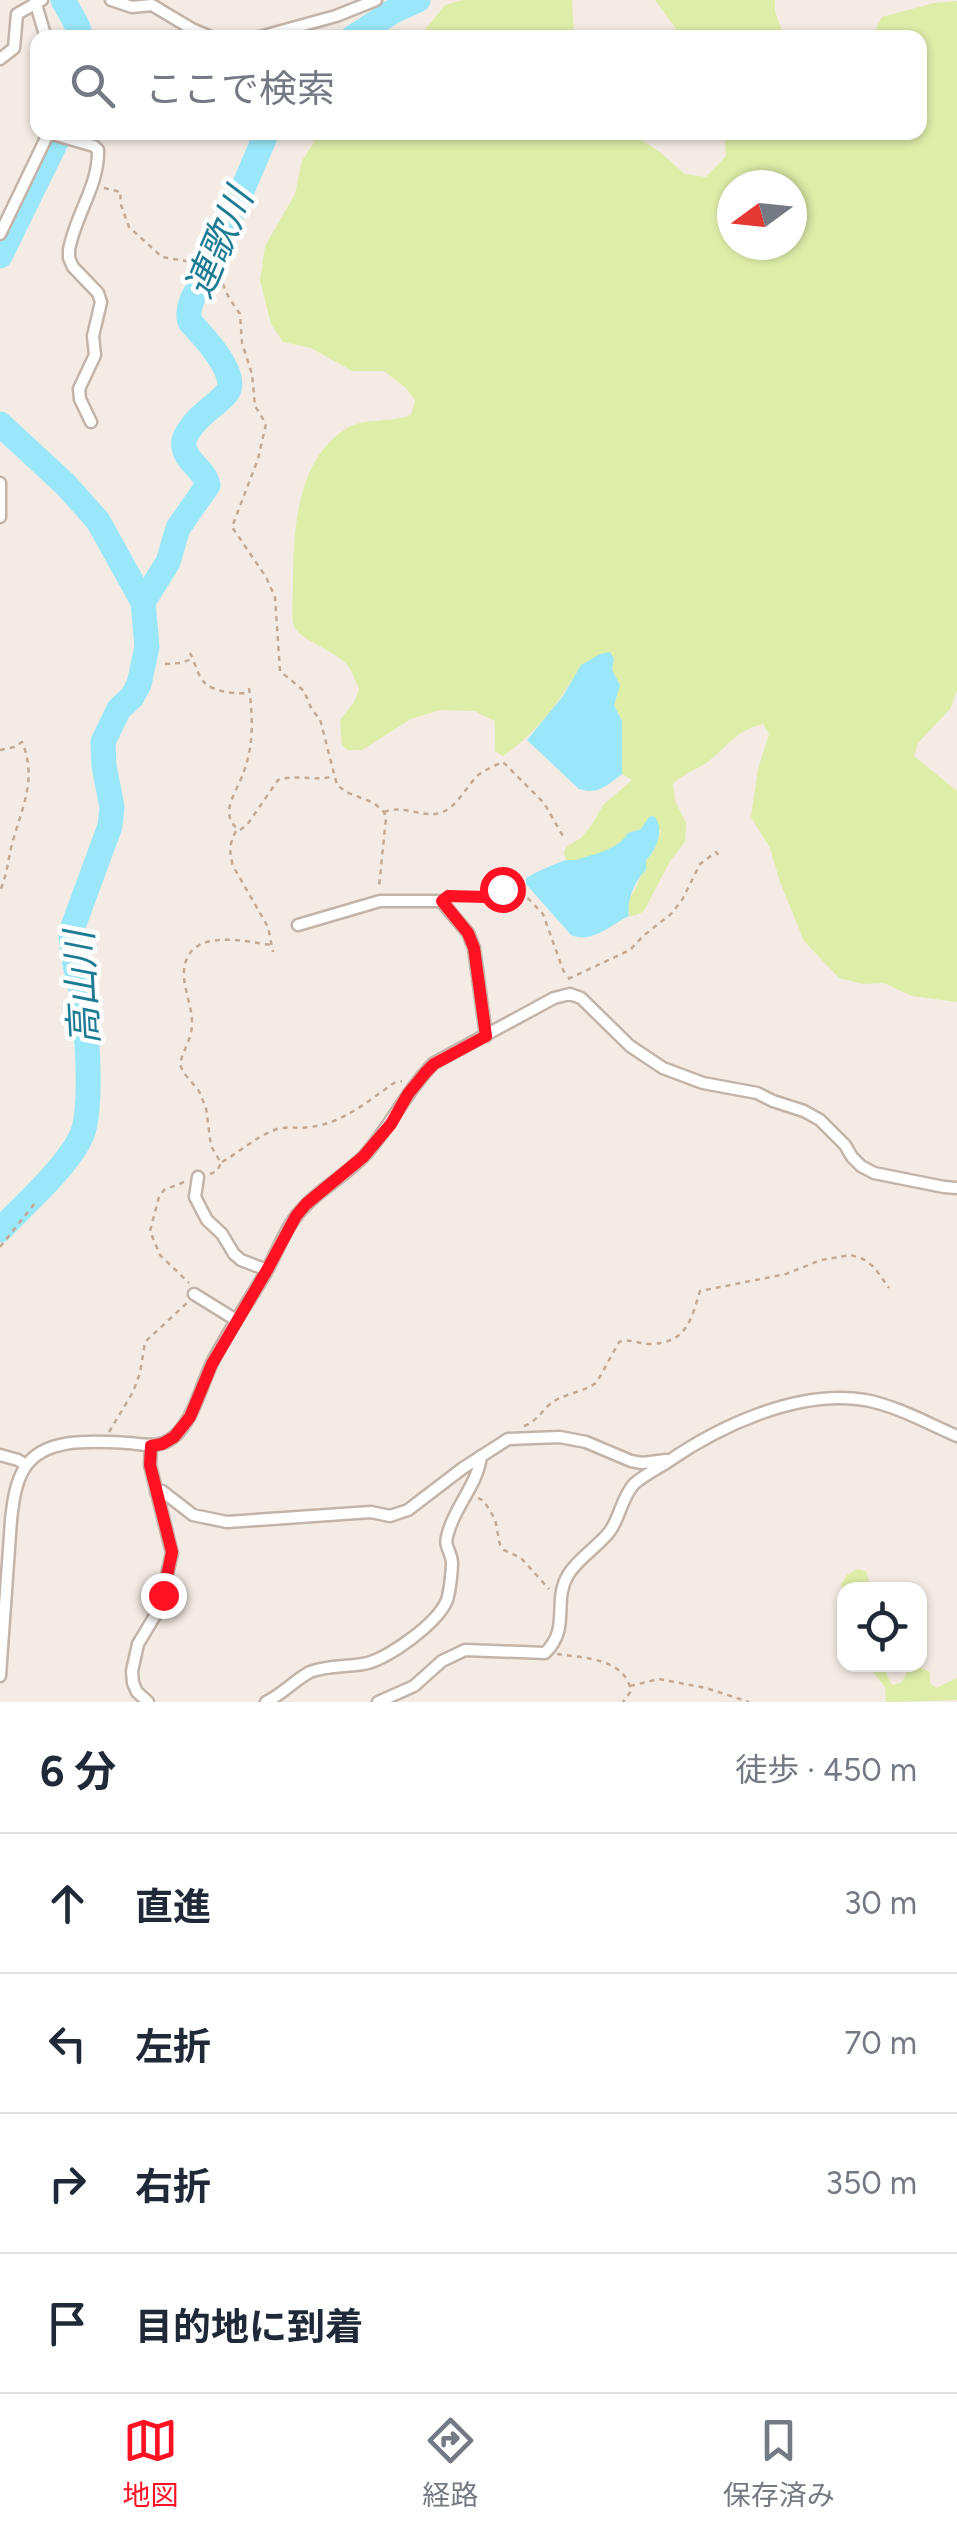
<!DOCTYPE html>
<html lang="ja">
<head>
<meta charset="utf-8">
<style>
  body { margin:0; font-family:Figtree,"Noto Sans JP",sans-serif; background:#f2f2f3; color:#1f2937 }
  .controls { position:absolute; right:30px; bottom:30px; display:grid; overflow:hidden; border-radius:20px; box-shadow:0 2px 8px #0004 }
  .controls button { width:90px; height:90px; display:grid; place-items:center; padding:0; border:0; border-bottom:2px solid #e0e1e3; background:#fff; color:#1f2937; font:50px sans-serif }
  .compass { position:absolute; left:717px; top:170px; width:90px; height:90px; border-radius:50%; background:#fff; box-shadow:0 2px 8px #0004; rotate:255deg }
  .stop { position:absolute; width:30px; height:30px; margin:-22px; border:8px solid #ff1022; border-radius:50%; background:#fff }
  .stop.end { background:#ff1022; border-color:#fff; box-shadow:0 2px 10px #0008 }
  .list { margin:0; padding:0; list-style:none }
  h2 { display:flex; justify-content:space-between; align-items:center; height:130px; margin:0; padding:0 40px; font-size:42px }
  h2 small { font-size:32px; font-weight:400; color:#747a83 }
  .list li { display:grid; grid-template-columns:65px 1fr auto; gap:30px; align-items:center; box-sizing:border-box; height:140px; padding:0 40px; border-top:2px solid #e0e1e3 }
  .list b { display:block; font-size:38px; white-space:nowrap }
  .list em { font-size:32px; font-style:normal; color:#747a83 }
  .icon { flex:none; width:55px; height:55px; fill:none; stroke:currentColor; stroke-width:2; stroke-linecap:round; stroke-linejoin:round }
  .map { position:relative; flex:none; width:957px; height:1702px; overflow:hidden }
  .search { position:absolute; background:#fff; box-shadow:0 2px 8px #0004; left:30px; right:30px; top:30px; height:110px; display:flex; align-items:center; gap:25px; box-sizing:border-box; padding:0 35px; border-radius:20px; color:#747a83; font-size:38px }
  .sheet { height:690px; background:#fff }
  nav { display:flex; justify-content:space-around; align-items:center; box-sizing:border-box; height:140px; border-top:2px solid #e0e1e3; background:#fff; font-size:28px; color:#747a83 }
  nav a { display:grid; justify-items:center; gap:5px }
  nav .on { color:#ff1022 }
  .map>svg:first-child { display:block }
  .green { fill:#deeda8; fill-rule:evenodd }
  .water { fill:#99e7f8 }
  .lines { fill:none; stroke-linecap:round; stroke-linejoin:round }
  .river { stroke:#99e7f8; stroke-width:25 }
  .street-casing { stroke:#c3b4a9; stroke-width:15 }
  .path { stroke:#c4a995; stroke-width:2.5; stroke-dasharray:5 5; stroke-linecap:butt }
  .street { stroke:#fff; stroke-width:10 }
  .route { stroke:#ff1022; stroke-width:12 }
  .labels { text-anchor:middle; stroke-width:9; stroke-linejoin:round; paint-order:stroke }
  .water-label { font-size:38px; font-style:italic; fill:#1d7c93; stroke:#fff }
</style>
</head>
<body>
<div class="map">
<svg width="957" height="1702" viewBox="0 0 957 1702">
  <rect width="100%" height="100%" fill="#f4ece4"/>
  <!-- green -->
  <path class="green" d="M463,0H572L574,37H411L424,31L445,5Z
    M655,0H775V11L784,37H682Z
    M957,1V690L950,709L918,743L914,756L957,791V1002L912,996L884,983L863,984L839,978L804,941L780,882L770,848L751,817L758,769L769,734L763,724C733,732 731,744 709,761C697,769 684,774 673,783L675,801L686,823L685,842L670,861L644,911L637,915L629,916L628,901L637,886L646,860L652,854L661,831L649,818L641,829L629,833C618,851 585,861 566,860L564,853L566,847L581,838L593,823L603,805L632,780L622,774V721L614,705L620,685L612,670L614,659L581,665C560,701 538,732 503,756L495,751V721L474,711L440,710L411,719L362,750H347L342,745L340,720L354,702L359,689C356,682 353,673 349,667C338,651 300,641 294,626C291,616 293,598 293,587C293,535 295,463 344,430C362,417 391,423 411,415L415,400L406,388L384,371H352L311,348L283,342L271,324L260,280L265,246L295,194L302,161L320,133H631L661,153L685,174L706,177L726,156L724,133L920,132V38L872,37L882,17L934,3ZM732,185H792V245H732Z
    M858,1569L866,1571L871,1589L844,1590V1604L841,1584L847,1575Z
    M867,1665H886L887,1676L892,1685L902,1682L908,1670L915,1665L930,1672V1683L936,1688L957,1678V1700L886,1702L885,1687Z"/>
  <!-- water -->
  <path class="water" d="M610,652L614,659L612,670L620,685L614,705L622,721V774C608,785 598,795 579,789L527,740L563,696L581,665L600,654Z
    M654,816C665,829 657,849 646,860V870C635,880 626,901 629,916C610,925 592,944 571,935L526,884V878C538,871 550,866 563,861C568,859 574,861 579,859C595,854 619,849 628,833L641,829L649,817Z"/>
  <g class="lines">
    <!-- river -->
    <path class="river" d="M63,0L78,27L81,38
      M352,38L392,12L418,0
      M0,256L61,132
      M0,424L66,485L98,521L143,602L147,647L139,684L132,697L119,709L103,742L104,766L112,807L110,826L71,932C71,959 81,982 84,1008C87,1037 93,1112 81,1137C66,1168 24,1205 0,1230
      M143,602L168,562L178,528L208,485C205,470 186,462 184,447C182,438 188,432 192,426C202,413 216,405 226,394C242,376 202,335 190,322C185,305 198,289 206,275L267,132"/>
    <!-- street casing -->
    <g class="street-casing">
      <path id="street" d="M111,0L132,7L152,5L192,29L213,38
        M35,1L46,38
        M256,38L336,16L376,0
        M0,59L14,48L17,14L42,0
        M49,133L94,146L98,150C99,186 75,215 69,250V258L73,267L98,293L101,302L93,336L95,355L79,389L80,399L91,422
        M0,234L49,132
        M0,483V517
        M298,925L380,901H441L468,933L474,948L486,1036
        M198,1177L195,1197L207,1220L222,1234L234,1254L241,1260L267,1270
        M194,1294L236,1320
        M0,1455L18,1460L26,1465
        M156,1492L162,1491L193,1515L227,1522L371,1512L390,1516L408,1510L463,1468L508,1439L560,1437L586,1442L631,1461L642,1463L666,1460
        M0,1676L11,1520C13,1503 15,1484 24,1469C43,1436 96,1441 129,1443C148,1445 163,1449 178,1433C197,1411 201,1384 214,1359C230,1329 248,1302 265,1274C274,1258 280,1242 289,1227C307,1195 342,1180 366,1154C391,1125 407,1090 434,1063L554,998L570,994L581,998L630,1046L663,1068L703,1083L757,1093L773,1101L804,1111L820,1120L845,1145L852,1157L861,1166L874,1173L944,1187L957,1188
        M148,1702L137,1692L133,1683L132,1671L138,1644L159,1609L172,1553L150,1465L151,1446
        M266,1702C283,1694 296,1679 310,1672C327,1665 346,1667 363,1664C387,1660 438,1623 447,1600C450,1590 452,1572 452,1562C451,1549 443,1548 448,1533C455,1506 478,1484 481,1456
        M378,1702L414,1686L442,1661L465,1650L545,1653C571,1628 552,1602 568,1575C578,1558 598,1547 610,1531C620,1517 622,1497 634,1484C643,1476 656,1469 666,1463C719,1426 798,1389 865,1400C897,1406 927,1423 957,1436"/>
    </g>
    <!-- path -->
    <path class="path" d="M104,188L121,192L120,202L129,227L162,257L203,264L217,271L229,298L240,314L242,343L252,374L255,406L266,424L258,459L232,527L266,577L275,597L280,671L304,691L312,710L320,719L337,785L346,792L374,803L384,812L386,818L379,887
      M190,653C195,662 198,678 206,684C216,692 235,694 248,693
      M165,664L181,663L192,659
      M249,688C253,718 254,745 243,774C239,785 230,799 229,811C229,820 233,826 240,830L247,825L278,780C295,774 313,781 330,777
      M0,750L14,747L22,742C38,779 21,810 12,844C8,860 7,875 0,891
      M384,812C403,804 422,818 440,813C458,808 467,783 481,773C487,769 496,765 503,762L544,803L564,838
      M236,831C229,845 229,851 233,866L268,927L273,952
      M455,897H486L506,886L517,887L543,914L563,970L568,977
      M568,979L630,950L643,936L671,914L682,900L700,864L716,852L721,858
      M222,1162C241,1151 257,1136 277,1129C288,1126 298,1129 309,1127C342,1124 368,1101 394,1083L402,1081
      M210,1174L217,1171L221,1163L211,1146L206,1108L199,1091L183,1072L180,1064C183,1050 191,1040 192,1026C193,1007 183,989 184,971C187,927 244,941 271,945
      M184,1182L164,1190L159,1197L150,1231L160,1255L189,1283
      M0,1247L35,1203
      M524,1426C537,1421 541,1412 550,1404C564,1393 583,1393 597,1382L619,1342C631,1338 638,1344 650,1344C687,1343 691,1320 700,1291L786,1274L821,1260L851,1255L863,1259L874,1267L889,1288
      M109,1432L133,1392L140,1373L145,1342L188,1302
      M478,1498L484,1501L495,1519L500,1545L504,1550L521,1558L549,1589
      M557,1654C584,1658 625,1658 631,1691L623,1702
      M630,1686L659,1679L706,1688L749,1702"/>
    <!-- street -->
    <use href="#street" class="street"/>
  </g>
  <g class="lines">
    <!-- route -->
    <path class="route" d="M163,1595L172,1552L150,1465L151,1446L162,1444L174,1437L190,1417L212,1364L267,1270L296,1216L306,1204L363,1157L391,1124L408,1094L426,1072L434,1064L486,1036L474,948L468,933L442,901L448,896L486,897L502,889"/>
  </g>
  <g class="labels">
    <!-- water labels -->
    <g class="water-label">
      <text transform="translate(219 243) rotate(-67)" y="13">連歌川</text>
      <text transform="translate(82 988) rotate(-93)" y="13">高山川</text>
    </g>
  </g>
</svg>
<div class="controls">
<button><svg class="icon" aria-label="locate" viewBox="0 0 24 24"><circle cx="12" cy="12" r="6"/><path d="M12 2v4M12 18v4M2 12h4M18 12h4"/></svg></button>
</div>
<svg class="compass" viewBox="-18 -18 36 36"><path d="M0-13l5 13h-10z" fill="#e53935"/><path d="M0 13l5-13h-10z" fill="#747a83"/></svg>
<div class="stop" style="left:502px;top:889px"></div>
<div class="stop end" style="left:163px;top:1595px"></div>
<div class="search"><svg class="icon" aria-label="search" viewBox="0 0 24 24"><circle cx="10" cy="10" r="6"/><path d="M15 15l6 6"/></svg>ここで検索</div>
</div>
<section class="sheet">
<h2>6 分<small>徒歩 · 450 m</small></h2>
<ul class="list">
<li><svg class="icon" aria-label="ahead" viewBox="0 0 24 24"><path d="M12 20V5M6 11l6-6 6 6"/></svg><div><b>直進</b></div><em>30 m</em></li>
<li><svg class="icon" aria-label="left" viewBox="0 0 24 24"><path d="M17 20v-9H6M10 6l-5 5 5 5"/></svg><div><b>左折</b></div><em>70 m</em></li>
<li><svg class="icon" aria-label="right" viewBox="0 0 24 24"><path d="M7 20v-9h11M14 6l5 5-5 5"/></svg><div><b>右折</b></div><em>350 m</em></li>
<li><svg class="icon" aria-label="arrive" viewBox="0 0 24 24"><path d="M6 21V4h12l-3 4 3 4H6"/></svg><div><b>目的地に到着</b></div></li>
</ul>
</section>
<nav>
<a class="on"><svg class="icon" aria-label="map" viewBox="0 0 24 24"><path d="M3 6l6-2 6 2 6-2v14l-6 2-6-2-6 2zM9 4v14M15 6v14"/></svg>地図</a>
<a><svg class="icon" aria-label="directions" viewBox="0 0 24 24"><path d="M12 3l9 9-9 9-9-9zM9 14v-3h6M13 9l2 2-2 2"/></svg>経路</a>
<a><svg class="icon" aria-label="saved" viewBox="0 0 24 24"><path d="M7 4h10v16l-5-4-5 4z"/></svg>保存済み</a>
</nav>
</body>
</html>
